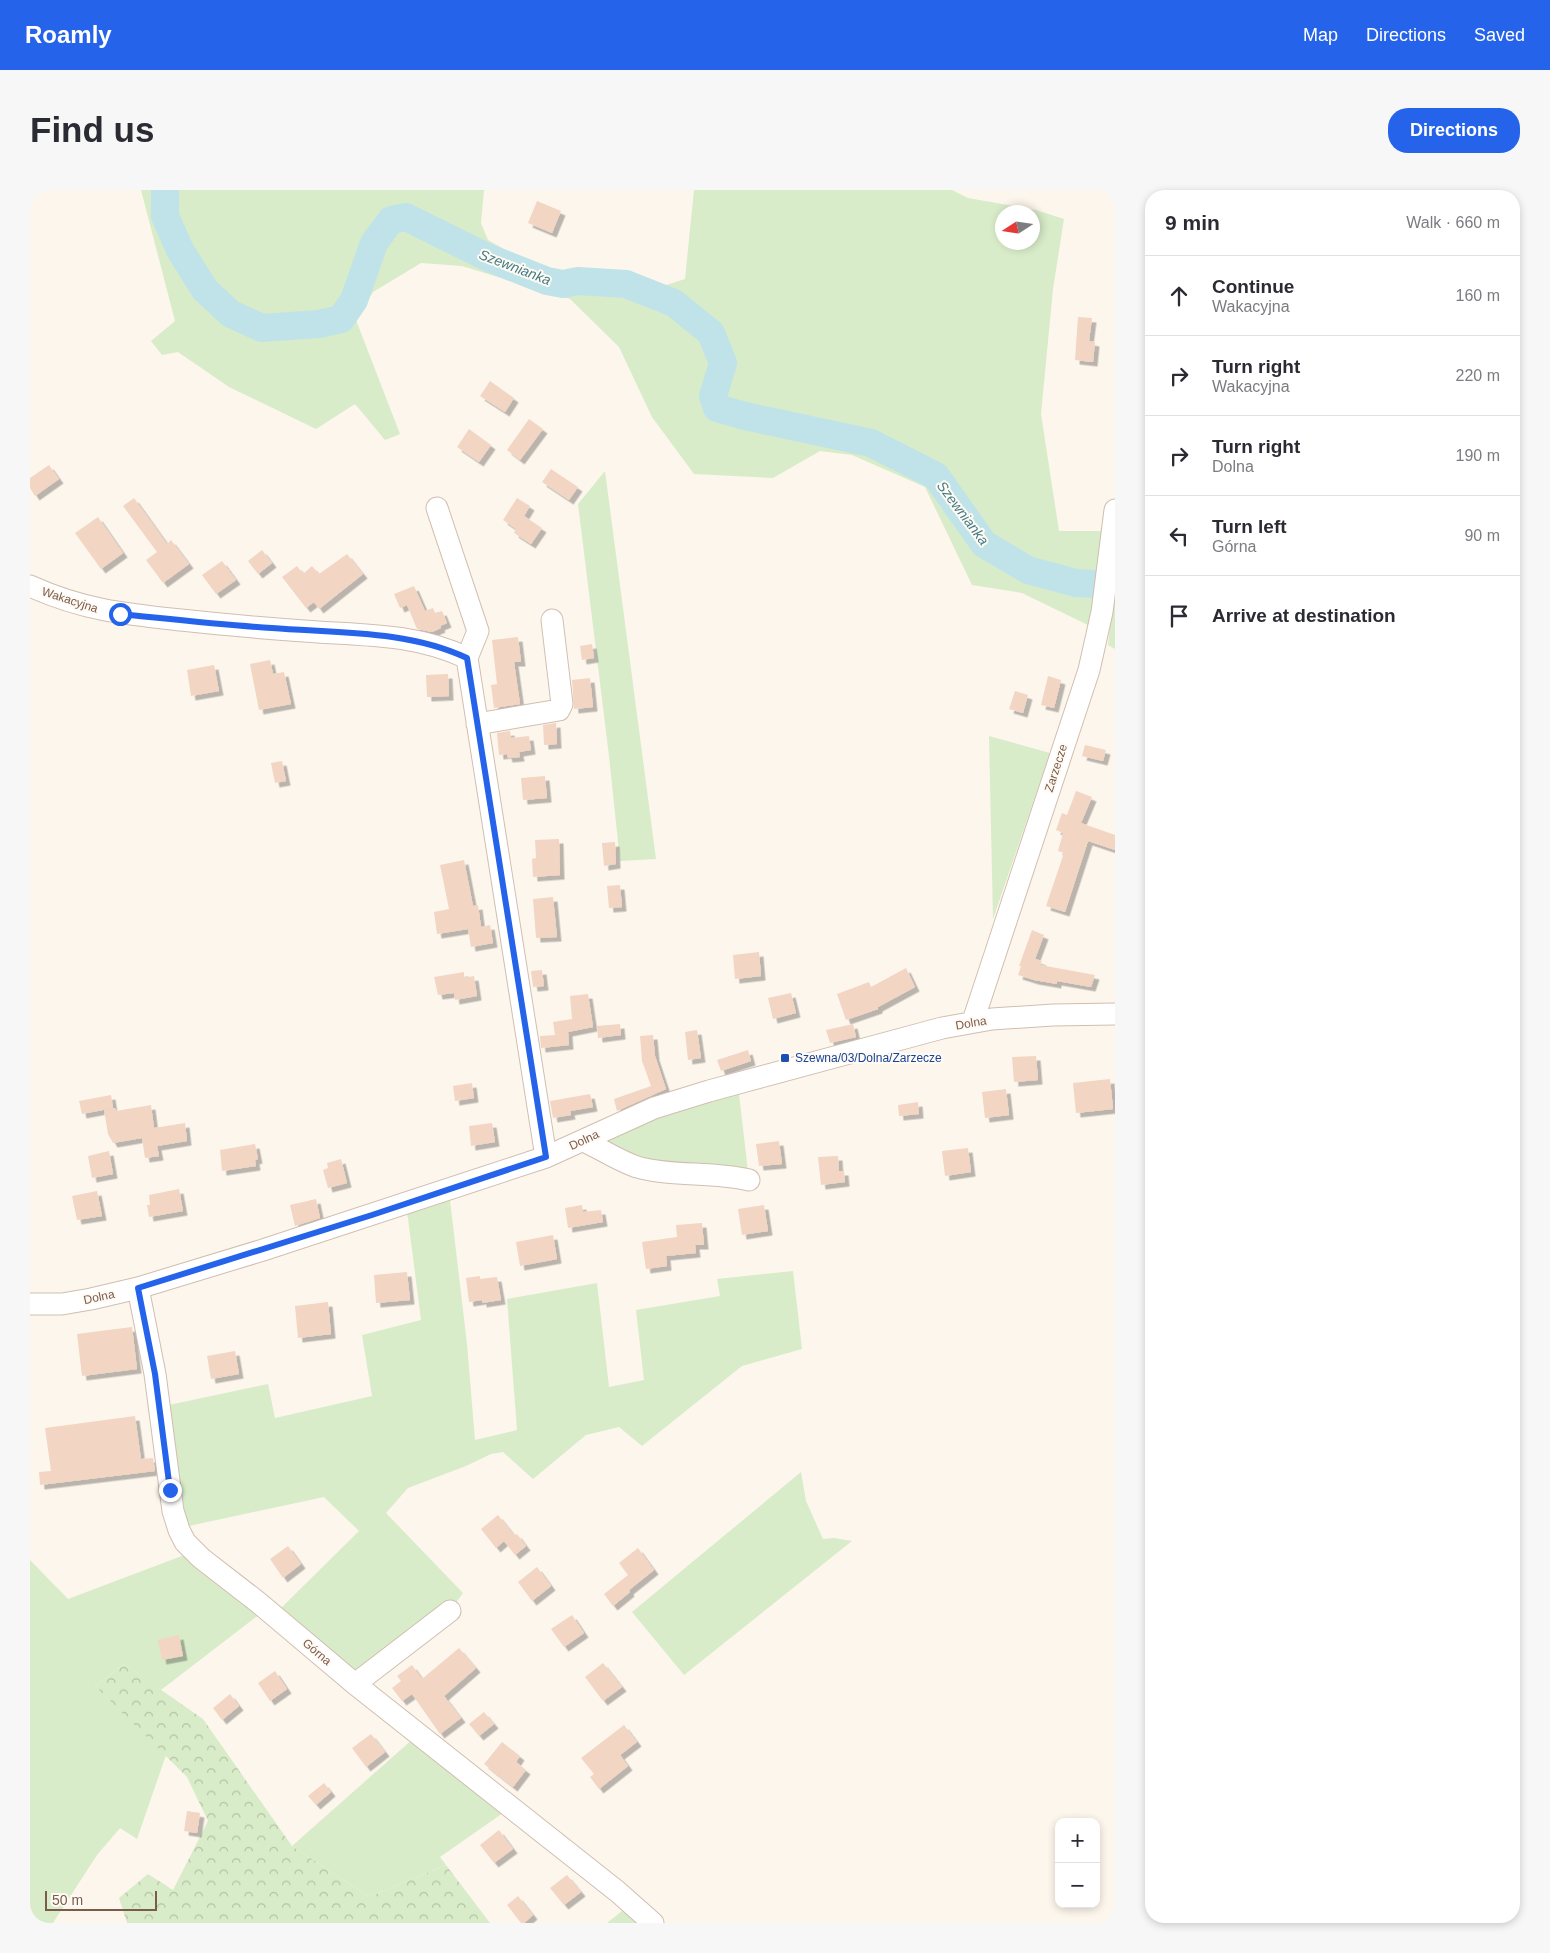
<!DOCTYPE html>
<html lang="en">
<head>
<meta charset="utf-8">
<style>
  body { margin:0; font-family:Arial,sans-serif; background:#f7f7f7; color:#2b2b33 }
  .controls { position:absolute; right:15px; bottom:15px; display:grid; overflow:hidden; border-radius:10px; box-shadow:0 2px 8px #0003 }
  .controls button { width:45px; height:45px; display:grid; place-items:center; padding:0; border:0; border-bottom:1px solid #e1e1e2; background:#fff; color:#2b2b33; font:25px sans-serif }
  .compass { position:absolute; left:965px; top:15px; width:45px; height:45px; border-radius:50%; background:#fff; box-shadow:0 2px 8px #0003; rotate:258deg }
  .scale { position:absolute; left:15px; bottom:12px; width:112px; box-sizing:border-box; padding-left:5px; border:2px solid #7a5c4d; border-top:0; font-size:14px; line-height:18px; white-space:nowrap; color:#7a5c4d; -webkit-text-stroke:4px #fffaf3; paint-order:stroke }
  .stop { position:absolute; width:15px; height:15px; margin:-11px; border:4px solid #2563eb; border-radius:50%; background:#fff }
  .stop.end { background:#2563eb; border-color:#fff; box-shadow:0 1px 5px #0008 }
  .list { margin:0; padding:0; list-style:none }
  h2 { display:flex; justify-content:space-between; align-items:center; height:65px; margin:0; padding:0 20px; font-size:21px }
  h2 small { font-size:16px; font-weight:400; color:#7c7c81 }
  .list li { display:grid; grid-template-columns:32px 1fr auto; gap:15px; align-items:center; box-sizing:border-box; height:80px; padding:0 20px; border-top:1px solid #e1e1e2 }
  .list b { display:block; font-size:19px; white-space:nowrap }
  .list p { margin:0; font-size:16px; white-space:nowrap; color:#7c7c81 }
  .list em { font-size:16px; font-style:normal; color:#7c7c81 }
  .icon { flex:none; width:28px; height:28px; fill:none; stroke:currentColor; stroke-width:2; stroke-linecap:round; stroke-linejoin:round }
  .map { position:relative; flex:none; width:1085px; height:1733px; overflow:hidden; border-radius:20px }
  header { display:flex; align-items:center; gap:30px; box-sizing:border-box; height:70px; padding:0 25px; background:#2563eb; color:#fff }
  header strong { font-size:24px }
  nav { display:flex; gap:28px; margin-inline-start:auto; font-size:18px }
  .intro { display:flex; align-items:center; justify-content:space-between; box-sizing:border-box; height:120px; padding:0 30px }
  h1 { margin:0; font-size:35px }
  .button { padding:12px 22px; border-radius:20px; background:#2563eb; color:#fff; font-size:18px; font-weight:700 }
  main { display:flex; gap:30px; padding:0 30px }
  aside { flex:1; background:#fff; border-radius:20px; box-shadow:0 2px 8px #0003 }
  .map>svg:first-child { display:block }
  .grass { fill:#d8ecc9; fill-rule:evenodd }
  .forest { fill:url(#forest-crowns) }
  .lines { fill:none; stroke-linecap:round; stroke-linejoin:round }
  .river { stroke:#bfe3e8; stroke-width:28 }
  .building { fill:#f3d5c3; filter:url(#shadow) }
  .minor-casing { stroke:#d1beb0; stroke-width:23 }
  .minor { stroke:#fff; stroke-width:21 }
  .route { stroke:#2563eb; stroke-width:6 }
  .transit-dot { fill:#1a4fb4; stroke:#fffaf3; stroke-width:2 }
  .labels { text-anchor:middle; stroke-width:4; stroke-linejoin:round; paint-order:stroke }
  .street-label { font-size:12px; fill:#7a5c4d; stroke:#fffaf3 }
  .transit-label { font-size:12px; fill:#164399; stroke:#fffaf3; text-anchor:start }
  .water-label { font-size:14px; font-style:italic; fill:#437c86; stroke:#fffaf3 }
</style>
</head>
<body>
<header>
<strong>Roamly</strong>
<nav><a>Map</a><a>Directions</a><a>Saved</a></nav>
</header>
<div class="intro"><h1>Find us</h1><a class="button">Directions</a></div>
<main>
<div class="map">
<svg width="1085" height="1733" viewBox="0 0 1085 1733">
  <defs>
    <pattern id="forest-crowns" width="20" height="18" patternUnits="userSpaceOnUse" patternTransform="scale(1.25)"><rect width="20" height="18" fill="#d8ecc9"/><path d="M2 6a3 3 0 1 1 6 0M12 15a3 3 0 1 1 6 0" fill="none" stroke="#b4c2a5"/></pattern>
    <filter id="shadow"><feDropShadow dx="4.5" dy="4.5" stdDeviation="0" flood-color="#0004"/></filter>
  </defs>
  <rect width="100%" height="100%" fill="#fdf6ec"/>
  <!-- grass -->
  <path class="grass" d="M111,0H454L451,33L458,50L513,81L558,79L630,97L655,89L664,0H922L938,8L1006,20L1034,29L1023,99L1011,224L1029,341H1072L1060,436L992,403L942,395L895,297L822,265L790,261L743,288L664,284L622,227L589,157L540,109L432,76L391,73L343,102L326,130L370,244L355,250L325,214L286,239L199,197L148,162L132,165L121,151L145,131ZM972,22H1002V52H972Z
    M575,281L626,669L590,671L579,566L548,314Z
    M1085,392V459L1078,455Z
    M959,546L1020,563L963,729Z
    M709,904L719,990L596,972L575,949L641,921Z
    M420,1010L437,1154L445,1250L487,1240L477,1109L567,1093L579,1197L614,1190L606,1120L690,1106L687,1089L763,1081L772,1159L712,1176L612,1256L589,1237L556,1245L503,1289L473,1262L461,1264L436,1276L378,1298L356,1323L433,1403L420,1421L331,1489L248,1421L329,1341L294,1307L154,1337L134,1216L238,1194L245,1228L342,1206L332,1145L391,1130L377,1021Z
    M771,1282L776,1311L793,1349L804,1348L822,1351L654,1485L602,1422Z
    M157,1364L230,1424L131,1500L94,1474L65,1496L136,1565L107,1649L90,1638L67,1665L23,1733H0V1370L38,1409Z
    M384,1548L473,1623L410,1667L416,1675L339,1707L262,1656Z
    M597,1717L615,1733H577Z"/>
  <!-- forest -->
  <path class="forest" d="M94,1474L173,1529L262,1656L339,1707L416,1675L460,1733H97L89,1708L118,1684L143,1700L178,1631L157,1587L65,1496Z"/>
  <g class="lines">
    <!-- river -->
    <path class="river" d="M135,0V26L150,60L175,100L201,124L232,138L289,134L311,129L324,110L344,53L361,30L376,27L459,68L517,91L533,94L548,91L596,94L644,113L681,143L693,173L683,206L687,218L715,226L841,253L906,286L954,354L998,380L1046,393L1085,395"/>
  </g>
  <!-- building -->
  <path class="building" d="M507,11L531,21L522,43L498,33Z
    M1048,127L1062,128L1059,151L1065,152L1063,172L1045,170Z
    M460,191L484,208L475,222L450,206Z
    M499,229L513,239L490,270L477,260Z
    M439,239L461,255L449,272L427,257Z
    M19,275L29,289L5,306L0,298V288Z
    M521,279L548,297L539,310L512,292Z
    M104,308L137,354L141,350L159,374L133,393L116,370L127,362L93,316Z
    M487,308L500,316L494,326L512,338L501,354L484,343L486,339L473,330Z
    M68,327L93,363L71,379L45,343Z
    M232,360L242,373L228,384L218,371Z
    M317,364L333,384L289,419L284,412L276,418L252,387L267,376L273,384L282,376L289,384Z
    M192,371L206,390L186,404L172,385Z
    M384,396L395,421L403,418L405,423L412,421L417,433L410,436L411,438L402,442L387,439L377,415L370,418L364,404Z
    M488,447L491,472H484L490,514L464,518L461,495L467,494L462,450Z
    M562,454L564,468L552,470L550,456Z
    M240,470L243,484L254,482L261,514L229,520L220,474Z
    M184,475L189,501L161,506L157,480Z
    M418,484L419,506L397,507L396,485Z
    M1018,486L1031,490L1024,518L1011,515Z
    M560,488L563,517L544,519L542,490Z
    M985,501L998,505L993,523L979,519Z
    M526,533L527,554L514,555L513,535Z
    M480,541L481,548L499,546L501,560L489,562L490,567L478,568L477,564L469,565L467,543Z
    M1055,555L1076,560L1073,571L1052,566Z
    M252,571L256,591L245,593L241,573Z
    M515,586L517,608L493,610L491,588Z
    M1046,601L1062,607L1051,633L1085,645V660L1058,651L1035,722L1016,716L1034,663L1028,661L1033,643L1026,640L1032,623L1037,625Z
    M529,649L530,685L503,687L502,669L506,668L505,650Z
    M585,652L586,674L574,676L572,653Z
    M434,670L443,716L448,715L451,737L460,735L463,753L441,757L438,739L407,744L404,722L419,719L410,675Z
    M590,695L592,717L579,718L577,696Z
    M523,707L527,747L506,748L503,709Z
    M1002,740L1014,745L1005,769L1012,771L1010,775L1065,785L1061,797L1027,791V794L1004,790L988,785L991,776H989Z
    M729,762L731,786L705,789L703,765Z
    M876,778L885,797L848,817V819L816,830L807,804L839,792L841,797Z
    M512,780L514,796L503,797L501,781Z
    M434,782V788L444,786L447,806L425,810L424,803L408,805L404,787Z
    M761,803L766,823L743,829L738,808Z
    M558,804L563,837L538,842L539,855L511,858L510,846L525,845L523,832L542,829L540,806Z
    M590,834L591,845L568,848L567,836Z
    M823,834L826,847L800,853L796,840Z
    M667,840L671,868L658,870L655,842Z
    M623,845L625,866L636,899L587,921L584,909L621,896L612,871L610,846Z
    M718,860L721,871L691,881L687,870Z
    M1006,866L1008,890L984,892L982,867Z
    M1080,889L1083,919L1046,923L1043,893Z
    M442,893L444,908L425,911L423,896Z
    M976,899L979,925L955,928L952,902Z
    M560,904L563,917L540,921L541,925L523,928L520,911Z
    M81,905L83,918L52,924L49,911Z
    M888,912L889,924L869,926L868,915Z
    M121,915L124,938L155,933L157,951L127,956L129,966L115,968L112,948L83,953L78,944L74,920L85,918L86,921Z
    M462,933L465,952L441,956L439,936Z
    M749,951L752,974L729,976L726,954Z
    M225,954L228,969L225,970L226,976L192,981L190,960Z
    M938,958L941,982L915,986L912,961Z
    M79,961L83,984L62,988L58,966Z
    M808,966L809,981H814L815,992L791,995L788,967Z
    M311,969L317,993L298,998L293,980L298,978L297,973Z
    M149,999L153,1021L119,1027L117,1015H120L119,1005Z
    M67,1001L72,1026L47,1030L42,1006Z
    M286,1009L290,1028L265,1036L260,1015Z
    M552,1015L553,1022L571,1020L573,1032L538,1038L535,1018Z
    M734,1015L738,1041L712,1045L708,1019Z
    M672,1033L674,1055H665L666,1063L636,1066L637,1076L616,1079L612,1052L647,1047L646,1035Z
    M523,1045L527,1069L490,1076L486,1052Z
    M377,1082L380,1110L346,1113L344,1085Z
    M450,1086V1089L467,1087L471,1110L452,1113V1110L439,1112L436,1088Z
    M298,1112L301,1144L268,1148L265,1116Z
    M102,1137L107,1179L52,1186L47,1144Z
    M205,1161L209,1184L181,1189L177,1166Z
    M105,1226L111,1269L123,1268L125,1281L10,1295L9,1282L21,1281L15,1238Z
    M468,1325L484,1345L487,1344L496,1356L485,1365L474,1351L466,1358L451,1339Z
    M258,1356L271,1374L253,1388L240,1369Z
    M608,1358L624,1380L599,1400L600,1402L583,1416L574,1404L598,1385L589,1373Z
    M507,1377L521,1396L502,1411L488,1392Z
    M542,1425L554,1443L534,1457L521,1439Z
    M149,1445L153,1466L132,1470L128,1450Z
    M429,1458L446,1478L414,1506L431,1528L410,1544L382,1504L372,1511L362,1498L371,1491L367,1486L382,1475L392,1489Z
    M573,1473L592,1497L573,1511L555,1487Z
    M245,1481L257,1499L240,1511L228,1493Z
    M200,1504L209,1516L192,1530L183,1518Z
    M454,1522L464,1534L449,1546L439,1534Z
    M594,1535L607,1552L590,1565L598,1576L569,1599L560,1587L564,1584L551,1568Z
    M341,1544L355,1562L336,1577L322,1558Z
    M472,1552L490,1566L486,1572L496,1580L483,1597L454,1574Z
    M294,1593L301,1602L286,1615L278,1606Z
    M157,1621L170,1623L167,1643L154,1641Z
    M469,1640L483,1659L464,1673L450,1655Z
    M537,1685L551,1702L534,1715L520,1698Z
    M488,1706L503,1725L494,1733H491L477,1715Z"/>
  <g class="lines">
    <!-- minor casing -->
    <g class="minor-casing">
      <path id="minor" d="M407,318L448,441L437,468
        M0,396C53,420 94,424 151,430C197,435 242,439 288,442C340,445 389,445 437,468L516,967
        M447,534L529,520L532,514L522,430
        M943,831L1059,480L1072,422L1085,320
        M554,951C571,959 589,971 607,977C643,987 682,981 719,990
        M108,1098L125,1184L143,1321L149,1340L155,1352L171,1368L229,1413L325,1494L588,1702L623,1733
        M0,1114H32L61,1109L108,1098L233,1060L516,967L624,918L679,901L912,838L962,829L1023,825L1085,824
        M325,1494L420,1421"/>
    </g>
    <!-- minor -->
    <use href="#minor" class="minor"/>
  </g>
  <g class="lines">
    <!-- route -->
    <path class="route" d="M90,424C140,429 191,435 242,438C306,443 378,440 437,468L516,967L342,1025L108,1098L125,1184L140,1300"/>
  </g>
  <!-- markers -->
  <rect class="transit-dot" x="750" y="863" width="10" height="10" rx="2.5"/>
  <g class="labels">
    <!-- street labels -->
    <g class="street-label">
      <text transform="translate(40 410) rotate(18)" y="4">Wakacyjna</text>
      <text transform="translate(1026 578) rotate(-72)" y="4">Zarzecze</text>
      <text transform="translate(941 833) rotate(-10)" y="4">Dolna</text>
      <text transform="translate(554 950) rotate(-25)" y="4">Dolna</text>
      <text transform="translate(69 1107) rotate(-12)" y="4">Dolna</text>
      <text transform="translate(287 1462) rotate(40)" y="4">Górna</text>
    </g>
    <!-- transit labels -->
    <g class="transit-label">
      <text x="765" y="872">Szewna/03/Dolna/Zarzecze</text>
    </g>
    <!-- water labels -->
    <g class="water-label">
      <text transform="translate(485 77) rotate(21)" y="5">Szewnianka</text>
      <text transform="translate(933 323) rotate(53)" y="5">Szewnianka</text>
    </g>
  </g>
</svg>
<div class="controls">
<button>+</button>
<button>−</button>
</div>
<svg class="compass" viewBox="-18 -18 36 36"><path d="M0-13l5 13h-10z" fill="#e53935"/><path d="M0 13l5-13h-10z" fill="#7c7c81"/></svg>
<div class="scale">50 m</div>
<div class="stop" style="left:90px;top:424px"></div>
<div class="stop end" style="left:140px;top:1300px"></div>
</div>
<aside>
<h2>9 min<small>Walk · 660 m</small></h2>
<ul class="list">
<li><svg class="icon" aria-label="ahead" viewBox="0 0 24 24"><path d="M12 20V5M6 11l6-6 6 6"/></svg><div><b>Continue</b><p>Wakacyjna</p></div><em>160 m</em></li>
<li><svg class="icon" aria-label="right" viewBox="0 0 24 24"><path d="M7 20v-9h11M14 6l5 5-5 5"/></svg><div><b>Turn right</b><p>Wakacyjna</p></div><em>220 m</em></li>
<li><svg class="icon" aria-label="right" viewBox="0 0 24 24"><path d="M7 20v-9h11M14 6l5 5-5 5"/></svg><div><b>Turn right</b><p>Dolna</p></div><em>190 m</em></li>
<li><svg class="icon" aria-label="left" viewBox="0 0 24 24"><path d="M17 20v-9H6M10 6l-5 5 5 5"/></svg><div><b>Turn left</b><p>Górna</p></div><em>90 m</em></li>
<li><svg class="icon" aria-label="arrive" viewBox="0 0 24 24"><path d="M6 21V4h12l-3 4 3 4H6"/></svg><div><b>Arrive at destination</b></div></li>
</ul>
</aside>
</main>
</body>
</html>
